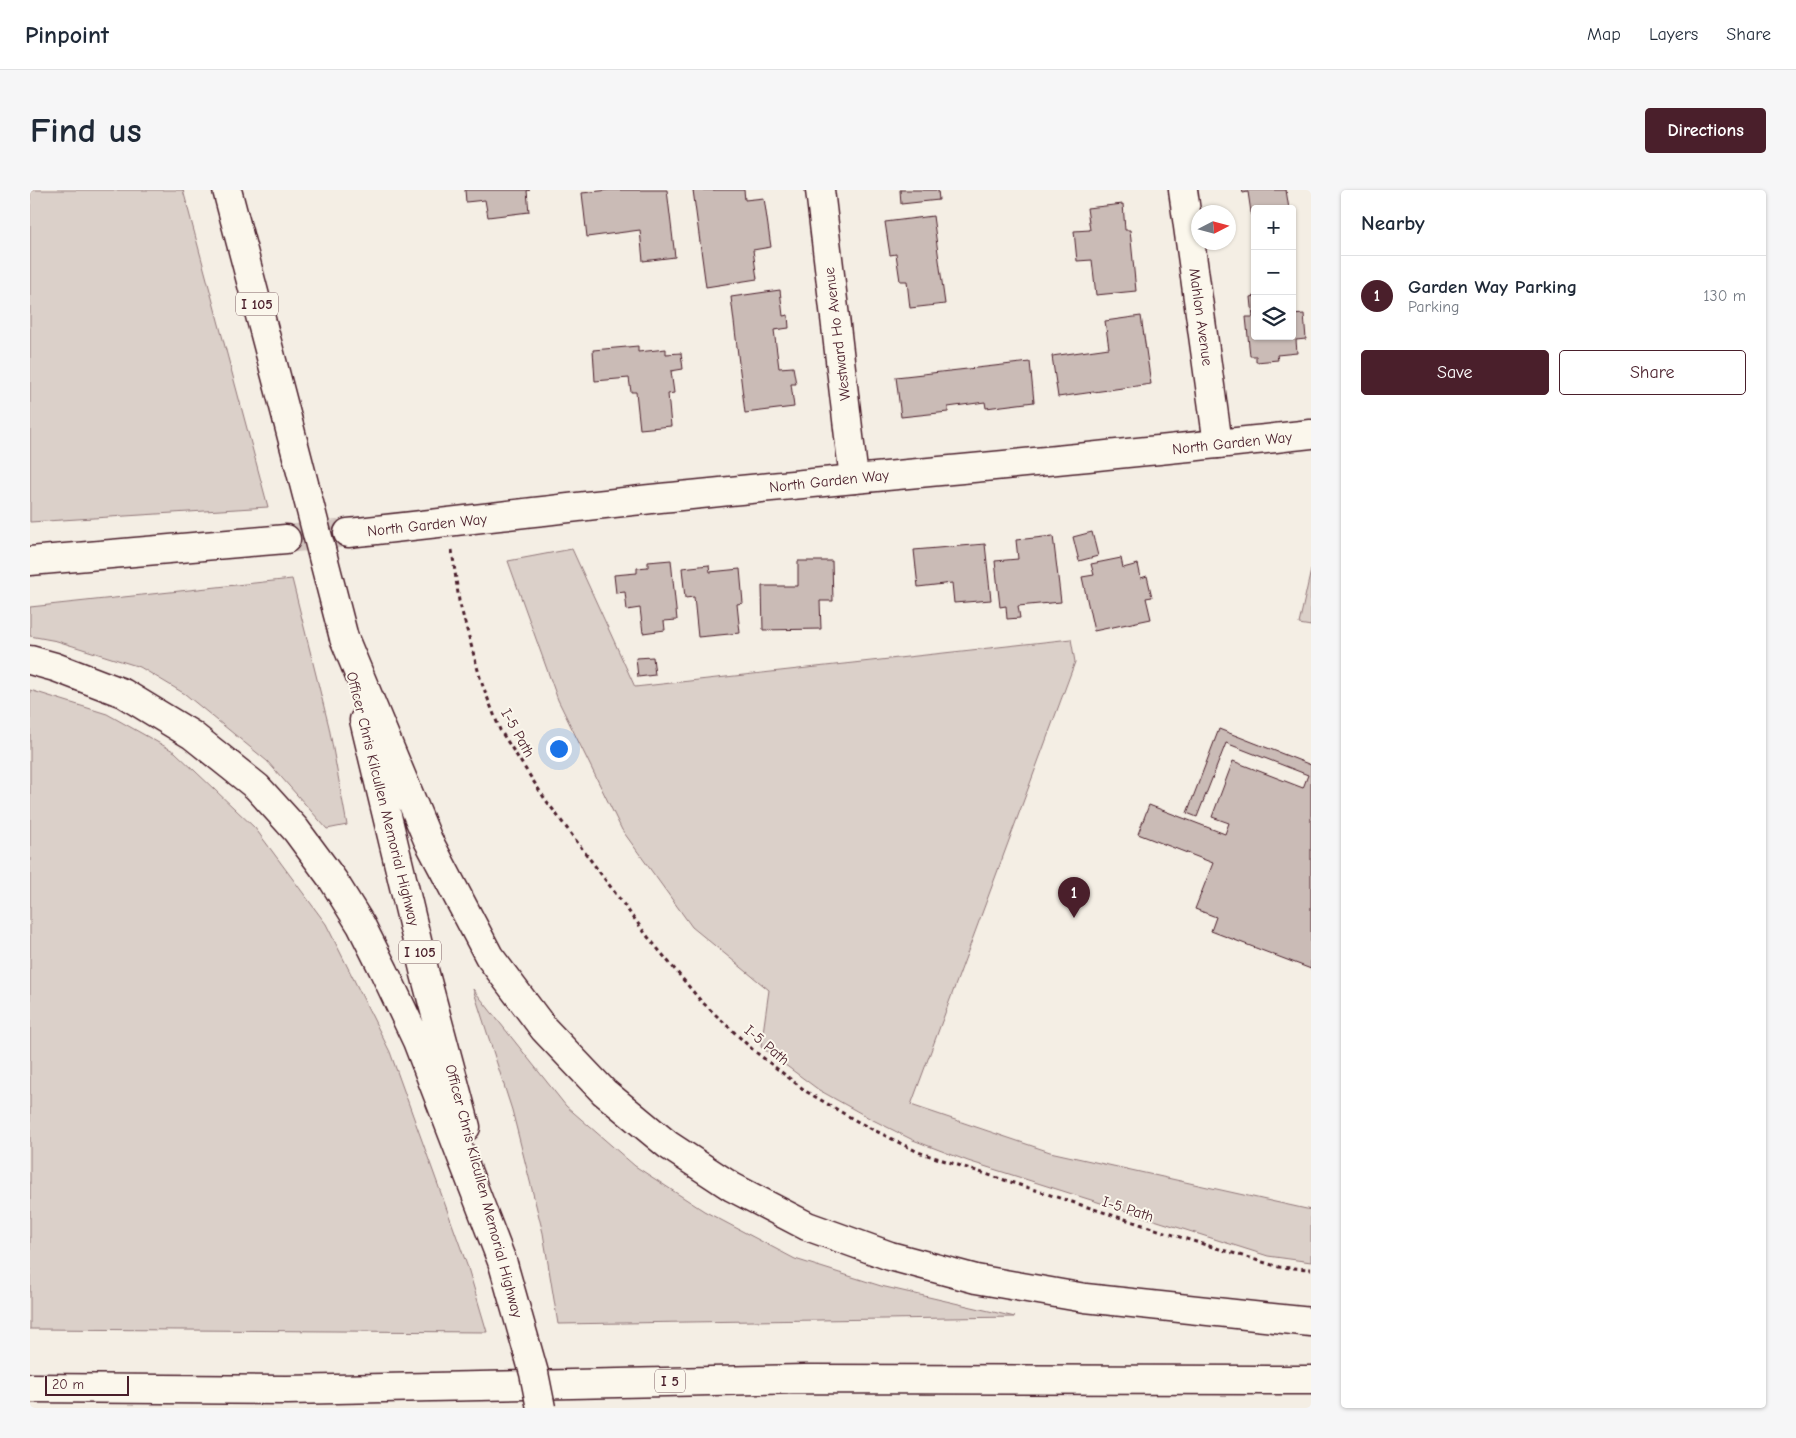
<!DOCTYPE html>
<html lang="en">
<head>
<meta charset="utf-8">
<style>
  body { margin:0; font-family:"Comic Neue",sans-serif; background:#f6f6f7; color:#1f2937 }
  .controls { position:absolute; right:15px; top:15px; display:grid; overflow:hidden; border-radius:5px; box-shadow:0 1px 4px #0004 }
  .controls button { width:45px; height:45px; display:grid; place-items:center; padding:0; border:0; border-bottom:1px solid #e0e1e3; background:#fff; color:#1f2937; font:25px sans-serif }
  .compass { position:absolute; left:1161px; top:15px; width:45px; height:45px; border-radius:50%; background:#fff; box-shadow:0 1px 4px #0004; rotate:84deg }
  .scale { position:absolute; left:15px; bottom:12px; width:84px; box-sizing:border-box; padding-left:5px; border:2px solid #4a1f2b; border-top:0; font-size:14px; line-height:18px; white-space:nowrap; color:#4a1f2b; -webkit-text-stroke:4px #fbf7ec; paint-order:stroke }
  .you { position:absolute; left:528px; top:558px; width:18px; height:18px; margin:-12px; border:4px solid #fff; border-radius:50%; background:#1a73e8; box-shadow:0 0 0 8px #1a73e833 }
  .badge { display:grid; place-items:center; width:32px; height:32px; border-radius:50%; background:#4a1f2b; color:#fff; font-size:16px; font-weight:700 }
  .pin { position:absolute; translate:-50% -41px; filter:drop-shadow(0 1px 2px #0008) }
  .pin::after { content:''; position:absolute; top:26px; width:18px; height:15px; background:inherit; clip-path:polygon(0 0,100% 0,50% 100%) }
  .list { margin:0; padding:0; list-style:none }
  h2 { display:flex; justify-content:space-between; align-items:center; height:65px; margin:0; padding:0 20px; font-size:21px }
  h2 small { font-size:16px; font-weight:400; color:#747a83 }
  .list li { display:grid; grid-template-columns:32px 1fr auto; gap:15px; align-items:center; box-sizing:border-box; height:80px; padding:0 20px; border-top:1px solid #e0e1e3 }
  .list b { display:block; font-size:19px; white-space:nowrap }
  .list p { margin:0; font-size:16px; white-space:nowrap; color:#747a83 }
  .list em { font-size:16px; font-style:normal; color:#747a83 }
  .actions { display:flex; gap:10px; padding:15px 20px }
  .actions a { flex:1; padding:11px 0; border:1px solid #4a1f2b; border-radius:5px; text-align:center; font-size:18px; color:#4a1f2b }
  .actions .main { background:#4a1f2b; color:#fff }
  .icon { flex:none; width:28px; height:28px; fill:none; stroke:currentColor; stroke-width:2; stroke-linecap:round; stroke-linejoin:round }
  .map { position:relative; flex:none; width:1281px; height:1218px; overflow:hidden; border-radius:5px }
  header { display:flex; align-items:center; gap:30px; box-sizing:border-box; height:70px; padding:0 25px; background:#fff; border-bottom:1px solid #e0e1e3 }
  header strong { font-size:24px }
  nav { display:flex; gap:28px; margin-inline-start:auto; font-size:18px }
  .intro { display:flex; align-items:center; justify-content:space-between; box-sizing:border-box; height:120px; padding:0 30px }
  h1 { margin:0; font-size:35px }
  .button { padding:12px 22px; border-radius:5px; background:#4a1f2b; color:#fff; font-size:18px; font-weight:700 }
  main { display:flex; gap:30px; padding:0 30px }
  aside { flex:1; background:#fff; border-radius:5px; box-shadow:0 1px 4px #0004 }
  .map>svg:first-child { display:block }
  .green { fill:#dbd0c9; stroke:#92787a }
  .building { fill:#cabbb6; stroke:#4a1f2b }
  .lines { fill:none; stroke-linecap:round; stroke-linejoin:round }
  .tertiary-tunnel { stroke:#d2c5bf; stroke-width:28; stroke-dasharray:28 14; stroke-linecap:butt }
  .minor-casing { stroke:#4a1f2b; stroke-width:31 }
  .tertiary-casing { stroke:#4a1f2b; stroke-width:31 }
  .motorway-casing { stroke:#4a1f2b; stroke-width:31 }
  .path { stroke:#4a1f2b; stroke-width:3; stroke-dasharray:4 4; stroke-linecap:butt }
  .minor { stroke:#fbf7ec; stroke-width:28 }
  .tertiary { stroke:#fbf7ec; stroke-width:28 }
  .motorway { stroke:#fbf7ec; stroke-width:28 }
  .motorway-bridge-casing { stroke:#4a1f2b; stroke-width:31; stroke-linecap:butt }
  .motorway-bridge { stroke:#fbf7ec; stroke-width:28 }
  .labels { text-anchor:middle; stroke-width:4; stroke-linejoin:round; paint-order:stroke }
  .shield { fill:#fbf7ec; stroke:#7f6065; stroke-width:1 }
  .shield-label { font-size:14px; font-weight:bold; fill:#4a1f2b }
  .street-label { font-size:15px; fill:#4a1f2b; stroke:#fbf7ec }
</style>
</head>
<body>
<header>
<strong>Pinpoint</strong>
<nav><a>Map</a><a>Layers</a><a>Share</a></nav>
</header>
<div class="intro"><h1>Find us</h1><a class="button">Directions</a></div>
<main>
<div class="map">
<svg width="1281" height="1218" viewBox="0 0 1281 1218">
  <rect width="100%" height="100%" fill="#f4eee4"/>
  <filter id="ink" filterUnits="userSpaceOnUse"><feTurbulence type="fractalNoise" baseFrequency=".02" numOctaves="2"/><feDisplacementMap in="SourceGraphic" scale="10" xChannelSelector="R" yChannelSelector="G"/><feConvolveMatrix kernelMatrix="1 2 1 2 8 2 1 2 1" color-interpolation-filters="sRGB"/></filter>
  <g filter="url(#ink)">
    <!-- green -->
    <path class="green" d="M0,0H153L238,317L0,332Z
      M542,359L605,497L1041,449L1045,472L881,915L1020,962L1281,1020V1072L1238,1066L938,971L883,950L841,929L789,900L731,857L739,800L662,737L592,640L528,510L478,371Z
      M1281,380V436L1269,434Z
      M262,389L299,537L317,635L297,639L237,571L155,504L110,477L27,451L0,446V417Z
      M0,500L77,524L145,562L225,638L296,734L360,862L438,1078L457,1142L0,1139Z
      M443,799L536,916L605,976L674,1021L765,1069L851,1096L985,1127L528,1134L513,1043L482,920Z"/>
    <!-- building -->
    <path class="building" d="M435,0H500L497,1L499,22L458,27L455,10L436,12Z
      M579,0H637L645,67L613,71L610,40L557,47L552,3Z
      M663,0H714L715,10L734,8L741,57L723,60L727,89L676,97Z
      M870,0H908L909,10L871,14Z
      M1212,0H1256L1259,19H1225V29H1222L1218,2L1213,3Z
      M1093,14L1095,40H1100L1106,101L1066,105L1062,70L1047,71L1044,41L1060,40L1057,18Z
      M903,26L915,114L880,118L877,91H870L866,64L860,65L855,32Z
      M750,100L753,126L758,125L759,138L744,140L749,178L763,177L766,194H761L764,217L715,223L701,107Z
      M1225,106V146H1262V125L1274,124L1276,149L1266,150L1267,163L1247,165L1248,170L1226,172V166H1220L1216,127H1223L1221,107Z
      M1111,126L1121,194L1028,207L1022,166L1079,158L1075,131Z
      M608,156V162L636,159V164L651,163L653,179L641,181L644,203L638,204L641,236L610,239L606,202H601L599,188L565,191L563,160Z
      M1000,172L1004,212L956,218L955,212L918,217V222L871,227L866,187Z
      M1062,342L1068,366L1049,371L1043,347Z
      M1023,346L1031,412L988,416L990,428L977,429L976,416L970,417L965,371L988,369L986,350Z
      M955,354L961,410L924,413L922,393L888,397L884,360Z
      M1091,368L1093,378L1108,374L1111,388L1117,386L1122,407L1116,408L1121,429L1064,441L1052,387L1064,385L1061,374Z
      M641,370L647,430L634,431L635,440L613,443L610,418L597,420L595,402L586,403L584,385L607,383V378L618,377V372Z
      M768,371H802L803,411H790L791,439L733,440L732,396H768Z
      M679,375L680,382L710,379L713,413L707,414L710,443L668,447L664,407L655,408L652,378Z
      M623,467L625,485L608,487L606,468Z
      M1189,539L1281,575V779L1181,741L1186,727L1165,719L1183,673L1108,644L1119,615L1195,644L1199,633L1182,627L1203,571L1273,598L1278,585L1196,553L1167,627L1157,623Z"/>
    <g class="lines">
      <!-- tertiary-tunnel -->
      <path class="tertiary-tunnel" d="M256,349L318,343"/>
      <!-- minor casing -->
      <g class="minor-casing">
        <path id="minor" d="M790,0L824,289
          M1153,0L1188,254"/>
      </g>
      <!-- tertiary casing -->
      <g class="tertiary-casing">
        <path id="tertiary" d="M318,343C433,331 547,316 661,305C868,284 1075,267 1281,244
          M0,371L256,349"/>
      </g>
      <!-- motorway casing -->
      <g class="motorway-casing">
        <path id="motorway" d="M197,0L257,228
          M314,448L398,650L459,766L514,839L574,902L638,955L702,997L777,1036L860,1066L946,1089L1055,1108L1281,1132
          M0,470L25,477L93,503L162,545L227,597L266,640L303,690L331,735L354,781L387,851L473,1074
          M334,530L395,784L436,937
          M0,1198L257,1200L775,1189L1281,1190"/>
      </g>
      <!-- path -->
      <path class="path" d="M422,360L429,411L451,491L470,540L515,609L618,747L670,810L723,860L777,902L830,933L888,962L1153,1048L1249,1077L1281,1079"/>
      <!-- minor -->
      <use href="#minor" class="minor"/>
      <!-- tertiary -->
      <use href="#tertiary" class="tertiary"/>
      <!-- motorway -->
      <use href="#motorway" class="motorway"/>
      <!-- motorway-bridge casing -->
      <g class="motorway-bridge-casing">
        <path id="motorway-bridge" d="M257,228L314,448
          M473,1074L504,1183L511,1218"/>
      </g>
      <!-- motorway-bridge -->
      <use href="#motorway-bridge" class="motorway-bridge"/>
    </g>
  </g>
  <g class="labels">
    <!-- shield labels -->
    <g class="shield">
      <rect x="206" y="102.5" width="42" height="23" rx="4"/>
      <rect x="369" y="750.5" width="42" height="23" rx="4"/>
      <rect x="625" y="1179.5" width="30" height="23" rx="4"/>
    </g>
    <g class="shield-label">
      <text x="227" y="119">I 105</text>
      <text x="390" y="767">I 105</text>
      <text x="640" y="1196">I 5</text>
    </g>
    <!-- street labels -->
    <g class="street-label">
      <text transform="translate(1171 127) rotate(82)" y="5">Mahlon Avenue</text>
      <text transform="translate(807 144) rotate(-97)" y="5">Westward Ho Avenue</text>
      <text transform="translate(1202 253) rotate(-6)" y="5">North Garden Way</text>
      <text transform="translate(799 291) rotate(-6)" y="5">North Garden Way</text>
      <text transform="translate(397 335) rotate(-6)" y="5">North Garden Way</text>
      <text transform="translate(488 543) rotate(61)" y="5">I-5 Path</text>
      <text transform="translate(353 609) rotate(76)" y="5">Officer Chris Kilcullen Memorial Highway</text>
      <text transform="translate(737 855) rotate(40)" y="5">I-5 Path</text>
      <text transform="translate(454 1001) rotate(75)" y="5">Officer Chris Kilcullen Memorial Highway</text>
      <text transform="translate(1098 1019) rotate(18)" y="5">I-5 Path</text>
    </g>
  </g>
</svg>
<div class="controls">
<button>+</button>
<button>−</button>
<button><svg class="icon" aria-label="layers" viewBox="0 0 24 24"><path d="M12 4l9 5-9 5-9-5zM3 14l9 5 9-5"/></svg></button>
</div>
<svg class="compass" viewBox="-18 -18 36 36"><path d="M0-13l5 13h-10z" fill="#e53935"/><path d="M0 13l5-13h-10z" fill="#747a83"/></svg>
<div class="scale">20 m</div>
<div class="you"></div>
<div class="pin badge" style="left:1044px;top:728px">1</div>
</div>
<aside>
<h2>Nearby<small></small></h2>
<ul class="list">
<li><span class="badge">1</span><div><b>Garden Way Parking</b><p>Parking</p></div><em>130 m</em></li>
</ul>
<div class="actions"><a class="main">Save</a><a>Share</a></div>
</aside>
</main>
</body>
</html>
